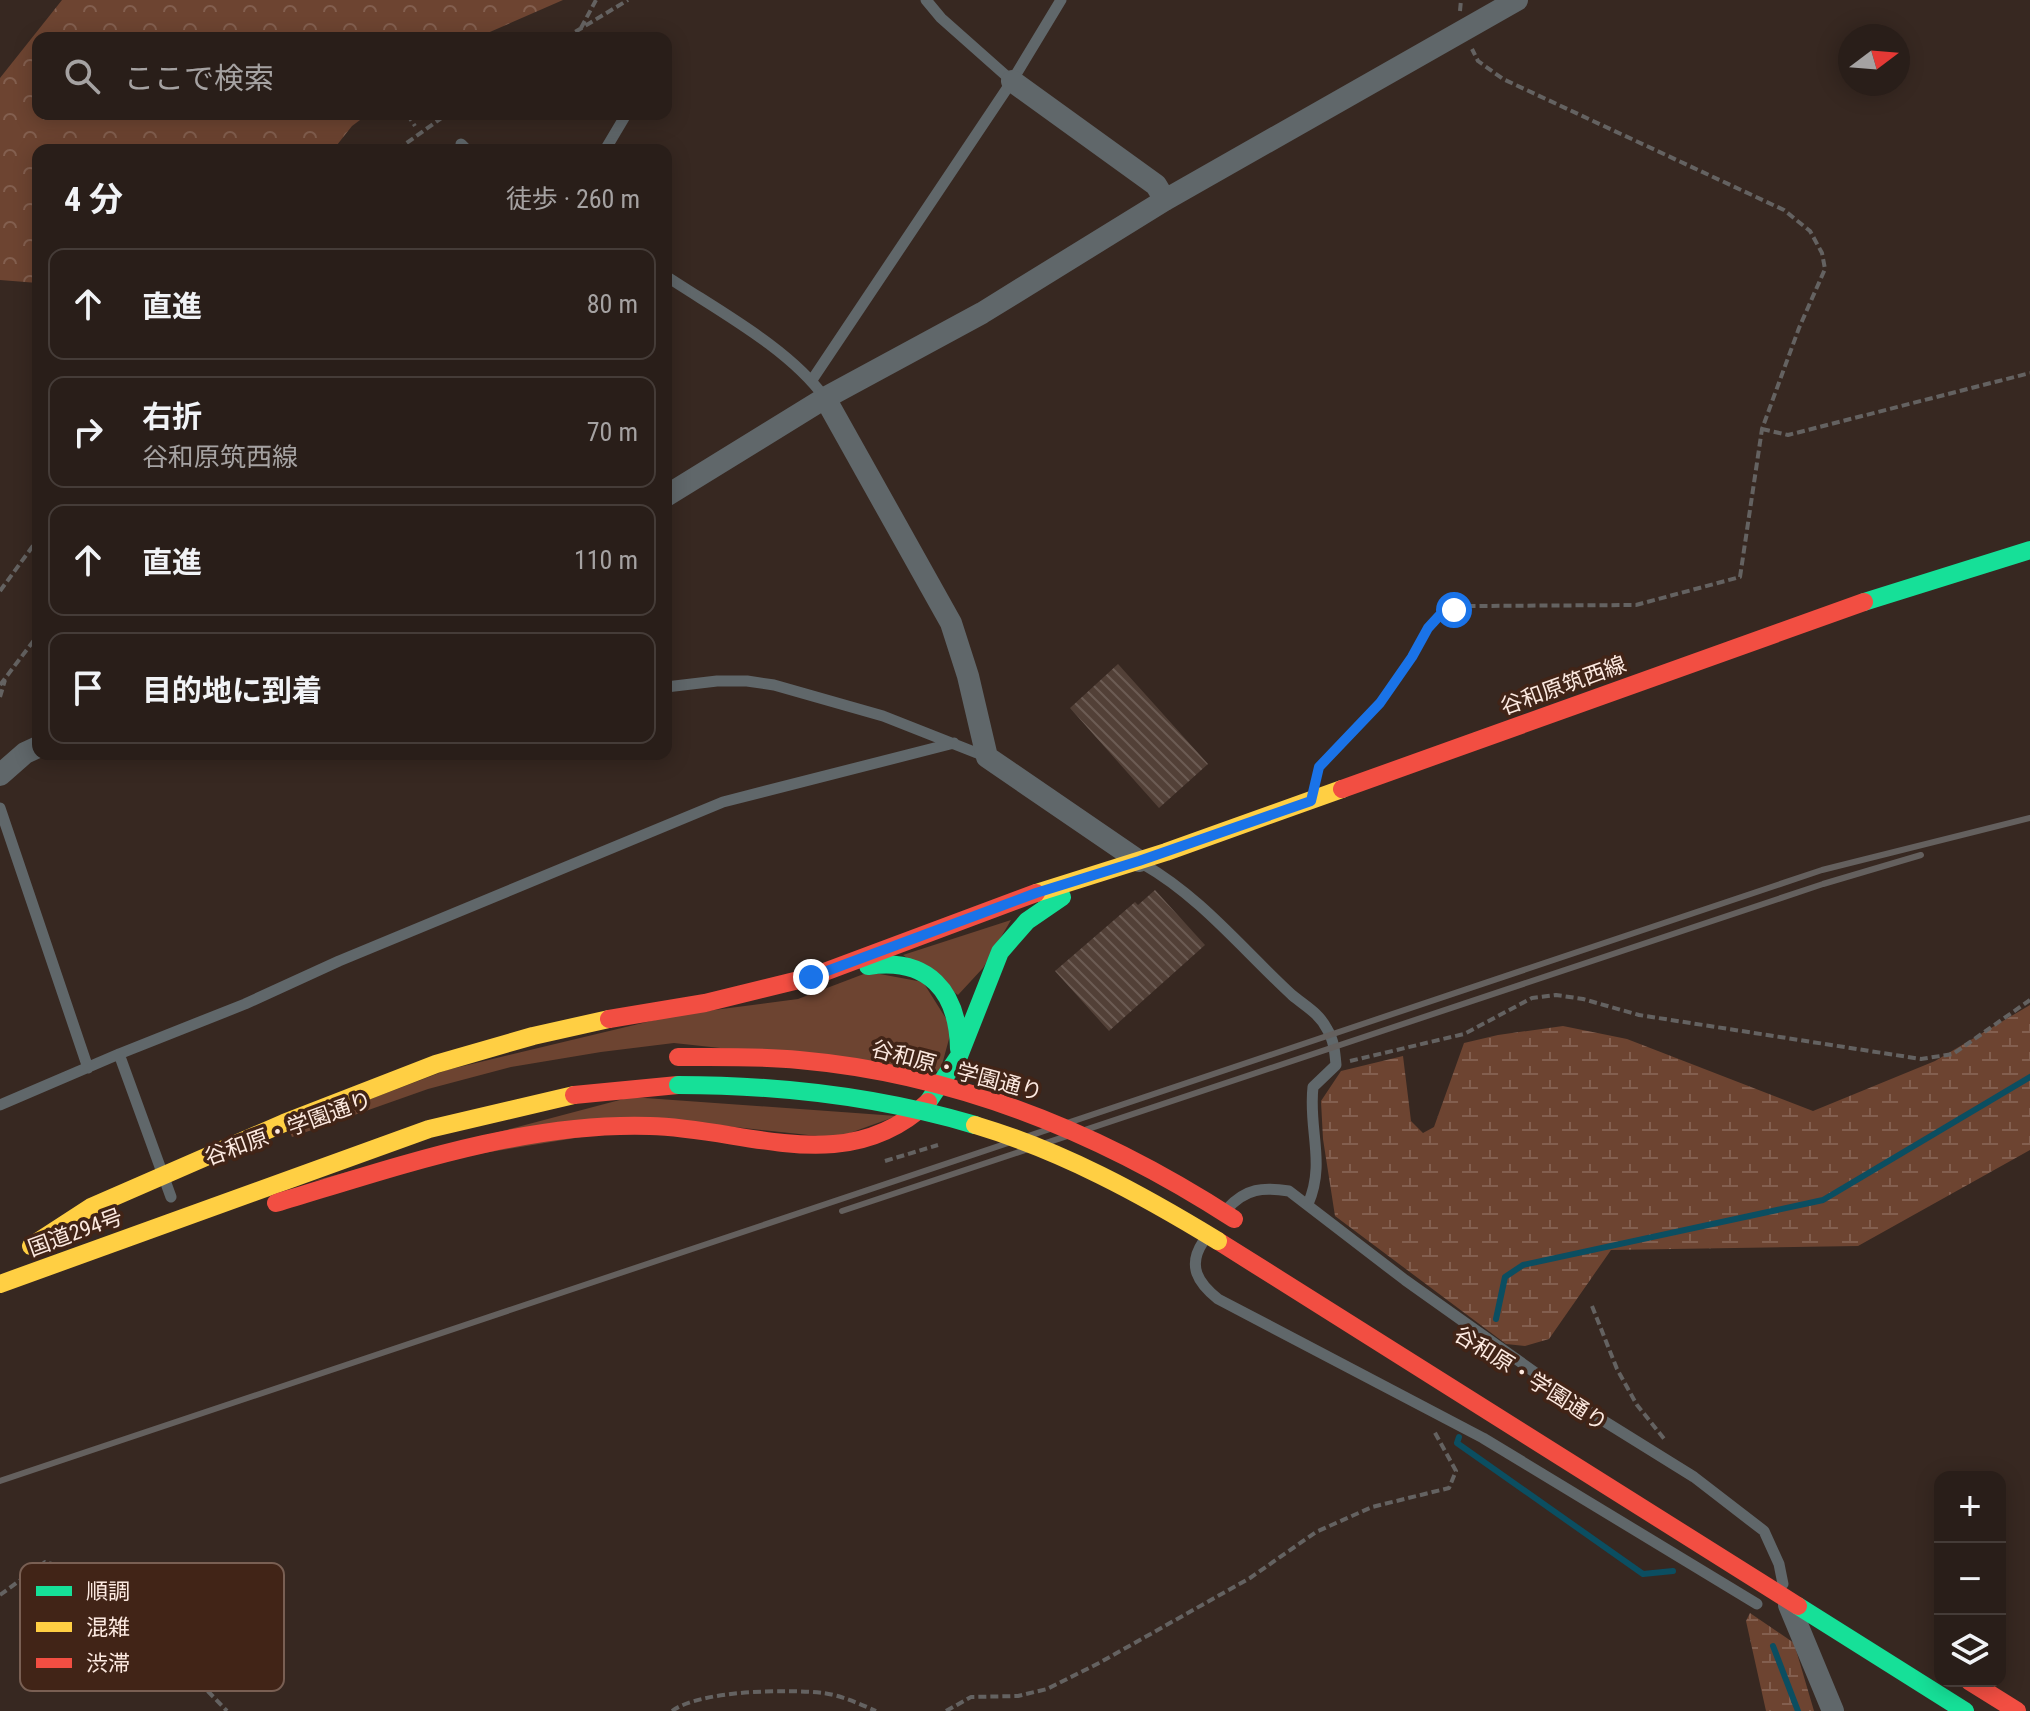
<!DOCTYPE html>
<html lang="ja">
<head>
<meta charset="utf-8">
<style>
  body { margin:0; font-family:"Roboto Condensed","Noto Sans JP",sans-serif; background:#352b26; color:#f1f3f6 }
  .controls { position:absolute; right:24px; bottom:24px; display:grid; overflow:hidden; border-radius:16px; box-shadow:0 4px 20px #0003 }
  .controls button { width:72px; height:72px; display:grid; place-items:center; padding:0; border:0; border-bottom:2px solid #453c38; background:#291e19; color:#f1f3f6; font:40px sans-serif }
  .compass { position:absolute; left:1838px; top:24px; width:72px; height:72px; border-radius:50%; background:#291e19; box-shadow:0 4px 20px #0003; rotate:74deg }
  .stop { position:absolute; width:24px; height:24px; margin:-18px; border:6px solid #1a73e8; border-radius:50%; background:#fff }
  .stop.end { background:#1a73e8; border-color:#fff; box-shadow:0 2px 8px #0008 }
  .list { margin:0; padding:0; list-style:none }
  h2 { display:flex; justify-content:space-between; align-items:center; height:104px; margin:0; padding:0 32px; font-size:34px }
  h2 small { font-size:26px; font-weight:400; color:#a5a2a2 }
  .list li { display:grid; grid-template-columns:52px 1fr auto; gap:24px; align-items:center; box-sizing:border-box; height:112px; margin:0 16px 16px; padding:0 16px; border:2px solid #453c38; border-radius:16px }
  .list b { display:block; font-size:30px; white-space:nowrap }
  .list p { margin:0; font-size:26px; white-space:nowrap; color:#a5a2a2 }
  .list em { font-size:26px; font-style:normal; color:#a5a2a2 }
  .icon { flex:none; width:44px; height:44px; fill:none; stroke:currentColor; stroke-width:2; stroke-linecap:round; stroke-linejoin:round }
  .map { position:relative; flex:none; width:2030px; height:1711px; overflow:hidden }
  .search { position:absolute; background:#291e19; box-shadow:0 4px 20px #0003; left:32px; top:32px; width:640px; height:88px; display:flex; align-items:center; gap:20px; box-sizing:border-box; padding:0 28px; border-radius:16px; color:#a5a2a2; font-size:30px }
  .panel { position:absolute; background:#291e19; box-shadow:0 4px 20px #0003; left:32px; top:144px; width:640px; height:616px; border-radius:16px }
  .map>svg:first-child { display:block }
  .green { fill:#6d4431 }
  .forest { fill:url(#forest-crowns) }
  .wetland { fill:url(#wetland-marsh) }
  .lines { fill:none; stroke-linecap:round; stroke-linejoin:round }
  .stream { stroke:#0b4e61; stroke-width:6 }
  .building { fill:url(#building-back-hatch) }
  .path { stroke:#646261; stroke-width:4; stroke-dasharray:8 4; stroke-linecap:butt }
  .lane { stroke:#60676a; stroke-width:11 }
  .street { stroke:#60676a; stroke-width:22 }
  .fast { stroke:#16e098; stroke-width:18 }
  .slow { stroke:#ffcf43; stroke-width:18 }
  .jam { stroke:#f24e42; stroke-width:18 }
  .rail { stroke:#64605e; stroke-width:6 }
  .fast-bridge { stroke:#16e098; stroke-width:18 }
  .slow-bridge { stroke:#ffcf43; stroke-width:18 }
  .jam-bridge { stroke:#f24e42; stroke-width:18 }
  .route { stroke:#1a73e8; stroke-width:10 }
  .labels { text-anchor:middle; stroke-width:7; stroke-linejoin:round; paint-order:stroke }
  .street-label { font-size:22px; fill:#fce9e0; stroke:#412417 }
  .key { fill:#412417; stroke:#795f53; stroke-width:2 }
  .key-label { font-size:22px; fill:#fce9e0 }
</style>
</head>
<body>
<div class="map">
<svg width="2030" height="1711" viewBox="0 0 2030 1711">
  <defs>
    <pattern id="forest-crowns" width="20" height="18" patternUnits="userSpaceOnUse" patternTransform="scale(2)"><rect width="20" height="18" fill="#6d4431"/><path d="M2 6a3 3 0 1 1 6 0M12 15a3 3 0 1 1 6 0" fill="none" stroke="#835f4f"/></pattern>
    <pattern id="wetland-marsh" width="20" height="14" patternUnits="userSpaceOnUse" patternTransform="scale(2)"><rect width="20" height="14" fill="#6d4431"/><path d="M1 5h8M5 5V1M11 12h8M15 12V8" fill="none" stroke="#835f4f"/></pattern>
    <pattern id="building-back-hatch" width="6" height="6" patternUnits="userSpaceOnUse" patternTransform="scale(2)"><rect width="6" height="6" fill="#524037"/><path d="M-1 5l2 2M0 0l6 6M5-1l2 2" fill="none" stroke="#6c5c54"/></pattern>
  </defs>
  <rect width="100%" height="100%" fill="#372821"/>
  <!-- green -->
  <path class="green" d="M1011,920L983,968L958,995L903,955Z
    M869,972L923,982L952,1028L940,1072L674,1043L601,1052L511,1067L428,1089L292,1137L289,1130L447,1070L676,1015L798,999Z
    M631,1097L897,1116L836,1138L680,1121L313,1181Z"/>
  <!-- forest -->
  <path class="forest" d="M62,0H563L476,38H38V114H368L352,126L333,150H38V283L0,280V78Z"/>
  <!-- wetland -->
  <path class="wetland" d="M2030,1005V1150L1858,1246L1611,1250L1549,1339L1525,1346L1506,1344L1335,1216L1323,1139L1321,1101L1341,1071L1403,1056L1411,1121L1423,1133L1434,1127L1464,1043L1498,1035L1563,1026L1627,1039L1813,1111L1935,1061Z
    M1750,1613L1794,1643L1814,1711H1766L1746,1621Z"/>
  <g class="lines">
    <!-- stream -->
    <path class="stream" d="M1496,1319L1505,1277L1523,1265L1823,1200L2030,1077
      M1459,1437L1457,1443L1643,1574L1673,1571
      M1773,1646L1798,1711"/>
  </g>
  <!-- building -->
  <path class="building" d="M1118,664L1208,764L1159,808L1070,708Z
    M1155,890L1205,945L1109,1031L1055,971L1135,902L1138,905Z"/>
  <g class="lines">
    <!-- path -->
    <path class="path" d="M1460,11L1461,0
      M581,28L596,0
      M565,38L628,0
      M407,114L415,126
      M397,150L447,114
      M1762,429L1788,435L2030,373
      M0,591L38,539
      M0,685L38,635
      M0,697L5,680
      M1318,771L1319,767L1380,703L1412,657L1428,628L1439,616L1471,606L1636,605L1740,577L1762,429L1799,328L1825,269L1822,253L1810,231L1784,210L1503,79L1478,61L1472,49
      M1350,1061L1464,1034L1532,998L1556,995L1583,999L1639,1015L1921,1059L1953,1054L2030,1000
      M885,1161L938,1145
      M1592,1306L1617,1369L1637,1405L1665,1440
      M0,1595L45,1562L63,1567L120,1631L145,1626L227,1711
      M672,1711C701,1690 787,1689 823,1693C840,1695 860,1704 876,1711
      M946,1711L971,1697L1018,1696L1047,1689L1099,1663L1250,1578L1316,1532L1372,1507L1449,1488L1456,1471L1434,1431"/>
    <!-- lane -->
    <path class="lane" d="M926,0L941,18L1012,81
      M461,144L467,150
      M605,150L624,118
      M666,276C717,310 789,348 825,398
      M812,380L1012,81L1061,0
      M666,687L717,681H747L774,685L883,716L987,757
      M0,808L88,1068
      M1143,864C1201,897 1243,950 1292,995C1305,1006 1319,1013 1327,1029C1334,1040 1335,1053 1336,1065L1313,1087C1308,1129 1326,1163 1308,1204
      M119,1054L171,1197
      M0,1105L119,1054L245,1004L339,961L723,802L954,743
      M1227,1209C1246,1188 1263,1187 1289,1191L1405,1280L1599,1418L1694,1477L1764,1531L1779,1564L1783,1584
      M1203,1242C1187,1266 1198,1283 1218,1299L1483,1438L1757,1604"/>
    <!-- street -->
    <path class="street" d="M1012,81L1156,185L1165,200
      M825,398L951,623L968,676L987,757L1139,861
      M666,496L825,398L982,313L1165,200L1517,0
      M0,775L25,753L38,747
      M1789,1605L1833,1711"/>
    <!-- fast -->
    <path class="fast" d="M1864,602L2030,550
      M868,966C928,957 958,991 959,1049
      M928,1102L959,1056L1000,952L1027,921L1062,897
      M1798,1606L1965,1711"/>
    <!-- slow -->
    <path class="slow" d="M1036,893L1166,852L1342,789
      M31,1246L91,1207L284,1123L436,1064L533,1036L609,1019
      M0,1284L429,1129L574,1095"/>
    <!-- jam -->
    <path class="jam" d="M1342,789L1864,602
      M609,1019L705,1003L811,977L1036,893
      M574,1095L678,1085
      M276,1203C396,1167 523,1122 650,1126C747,1128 846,1180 928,1102
      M1218,1241L1798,1606
      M1969,1681L2017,1711"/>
    <!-- rail -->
    <path class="rail" d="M842,1211L1823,884L1921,855
      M0,1481L1822,870L2030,818"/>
    <!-- fast-bridge -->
    <path class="fast-bridge" d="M678,1085C780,1085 877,1096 975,1125"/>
    <!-- slow-bridge -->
    <path class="slow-bridge" d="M975,1125C1062,1151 1141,1194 1218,1241"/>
    <!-- jam-bridge -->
    <path class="jam-bridge" d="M678,1057C718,1057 759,1056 799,1060C957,1074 1103,1134 1234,1219"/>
  </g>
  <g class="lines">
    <!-- route -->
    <path class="route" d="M811,977L1036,893L1139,861L1311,801L1319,767L1380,703L1412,657L1428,628L1439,616L1454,610"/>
  </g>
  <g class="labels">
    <!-- street labels -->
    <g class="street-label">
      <text transform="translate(1563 685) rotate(-20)" y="8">谷和原筑西線</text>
      <text transform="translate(957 1070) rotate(15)" y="8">谷和原・学園通り</text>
      <text transform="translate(288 1128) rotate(-20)" y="8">谷和原・学園通り</text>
      <text transform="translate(75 1232) rotate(-20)" y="8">国道294号</text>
      <text transform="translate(1531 1378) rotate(32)" y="8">谷和原・学園通り</text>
    </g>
  </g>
  <!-- legend -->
  <rect x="20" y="1563" width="264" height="128" rx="12" class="key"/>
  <rect x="36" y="1586" width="36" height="10" fill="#16e098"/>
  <rect x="36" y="1622" width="36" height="10" fill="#ffcf43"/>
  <rect x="36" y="1658" width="36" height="10" fill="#f24e42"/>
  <g class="key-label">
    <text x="86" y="1599">順調</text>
    <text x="86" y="1635">混雑</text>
    <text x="86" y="1671">渋滞</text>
  </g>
</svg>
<div class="controls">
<button>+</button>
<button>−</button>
<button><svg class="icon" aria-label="layers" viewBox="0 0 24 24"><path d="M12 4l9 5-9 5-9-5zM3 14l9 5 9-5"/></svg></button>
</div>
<svg class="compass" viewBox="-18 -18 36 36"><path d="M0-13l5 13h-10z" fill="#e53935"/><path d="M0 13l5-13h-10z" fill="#a5a2a2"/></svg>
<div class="stop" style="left:1454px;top:610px"></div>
<div class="stop end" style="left:811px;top:977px"></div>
<div class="search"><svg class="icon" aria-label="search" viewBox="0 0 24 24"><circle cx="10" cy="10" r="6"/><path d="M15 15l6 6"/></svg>ここで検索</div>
<section class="panel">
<h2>4 分<small>徒歩 · 260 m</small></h2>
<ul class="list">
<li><svg class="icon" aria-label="ahead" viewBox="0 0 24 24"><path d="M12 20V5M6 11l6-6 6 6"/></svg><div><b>直進</b></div><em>80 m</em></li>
<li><svg class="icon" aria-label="right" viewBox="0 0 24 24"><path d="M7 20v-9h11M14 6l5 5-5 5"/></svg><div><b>右折</b><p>谷和原筑西線</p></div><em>70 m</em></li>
<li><svg class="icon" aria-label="ahead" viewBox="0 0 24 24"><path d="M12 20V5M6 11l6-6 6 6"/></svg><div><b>直進</b></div><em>110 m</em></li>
<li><svg class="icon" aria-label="arrive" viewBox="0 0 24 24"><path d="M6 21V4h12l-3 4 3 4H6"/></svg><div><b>目的地に到着</b></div></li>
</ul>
</section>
</div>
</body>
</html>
